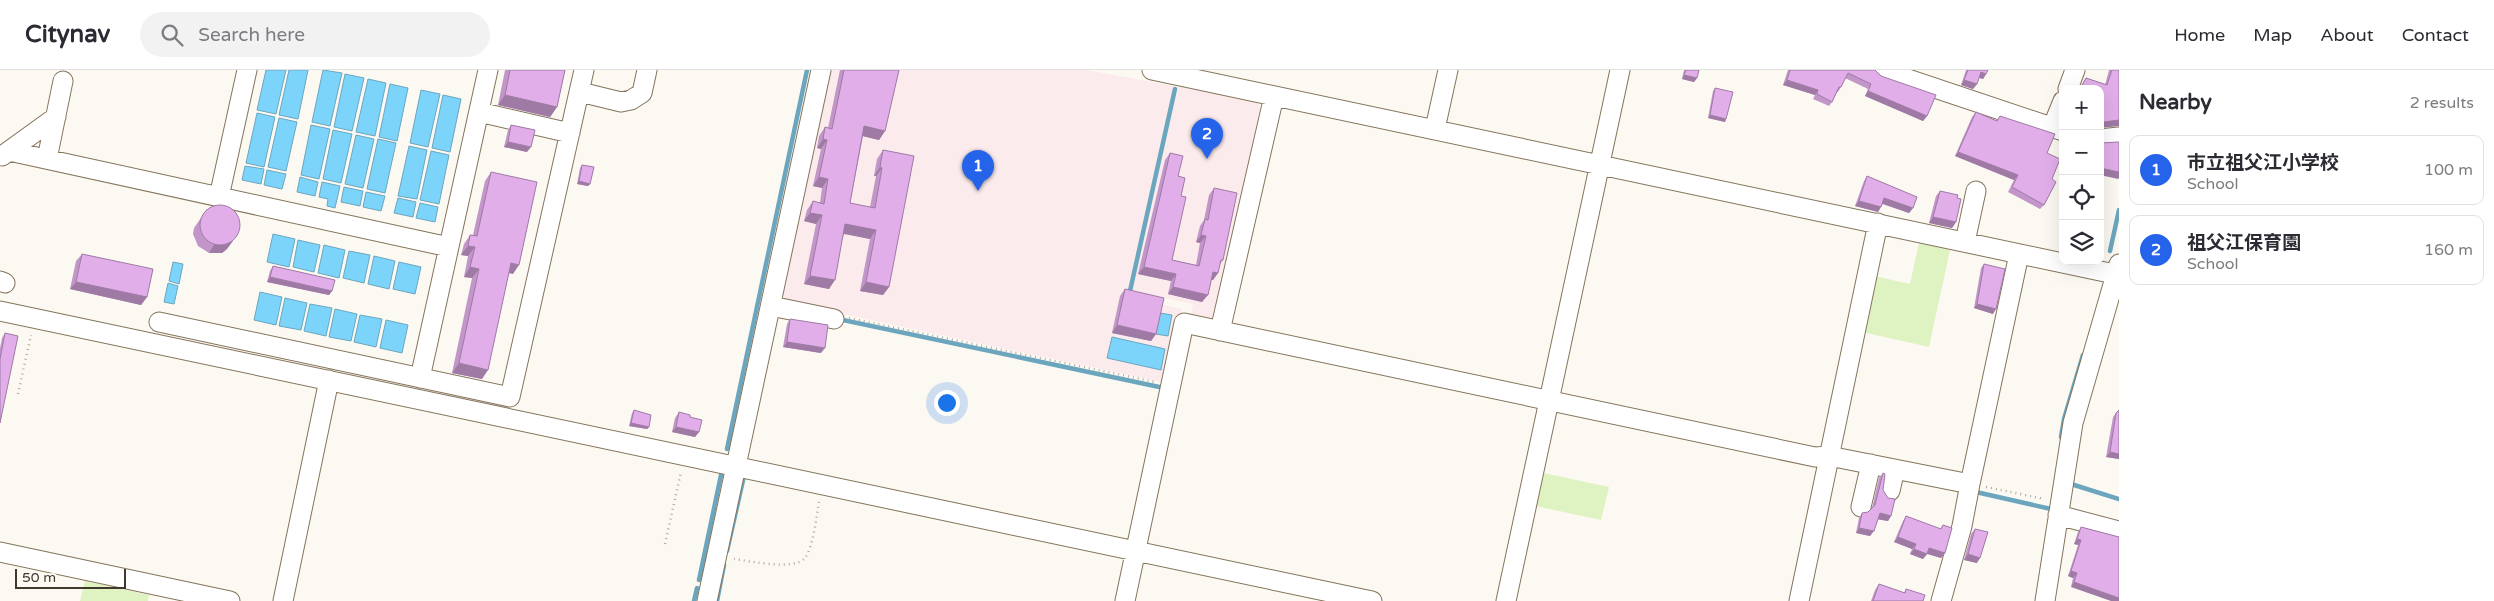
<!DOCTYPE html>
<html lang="en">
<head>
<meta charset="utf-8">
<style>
  body { margin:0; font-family:"Varela Round","Noto Sans JP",sans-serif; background:#f2f2f3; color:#2b2b33 }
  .controls { position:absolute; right:15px; top:15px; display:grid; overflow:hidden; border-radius:10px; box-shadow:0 5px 20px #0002 }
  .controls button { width:45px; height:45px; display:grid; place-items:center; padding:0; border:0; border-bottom:1px solid #e1e1e2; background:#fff; color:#2b2b33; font:25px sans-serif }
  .scale { position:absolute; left:15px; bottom:12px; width:111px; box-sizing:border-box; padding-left:5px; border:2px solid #40392e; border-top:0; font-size:14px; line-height:18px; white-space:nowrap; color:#40392e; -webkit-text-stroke:4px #fcf9f3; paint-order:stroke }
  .you { position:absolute; left:946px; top:332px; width:18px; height:18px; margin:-12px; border:4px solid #fff; border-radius:50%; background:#1a73e8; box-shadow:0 0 0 8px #1a73e833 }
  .badge { display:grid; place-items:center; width:32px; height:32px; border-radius:50%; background:#2563eb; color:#fff; font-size:16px; font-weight:700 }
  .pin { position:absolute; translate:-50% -41px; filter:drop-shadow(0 1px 2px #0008) }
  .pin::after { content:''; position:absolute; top:26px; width:18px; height:15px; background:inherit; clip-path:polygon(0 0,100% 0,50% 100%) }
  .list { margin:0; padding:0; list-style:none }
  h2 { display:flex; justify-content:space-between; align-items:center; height:65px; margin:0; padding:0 20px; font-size:21px }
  h2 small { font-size:16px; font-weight:400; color:#7c7c81 }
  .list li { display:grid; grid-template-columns:32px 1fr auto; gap:15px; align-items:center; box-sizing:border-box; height:70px; margin:0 10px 10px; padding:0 10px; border:1px solid #e1e1e2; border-radius:10px }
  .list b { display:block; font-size:19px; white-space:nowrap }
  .list p { margin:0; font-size:16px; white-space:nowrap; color:#7c7c81 }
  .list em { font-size:16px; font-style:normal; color:#7c7c81 }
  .icon { flex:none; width:28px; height:28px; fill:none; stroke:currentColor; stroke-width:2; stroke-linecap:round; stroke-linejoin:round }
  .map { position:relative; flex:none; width:2119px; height:531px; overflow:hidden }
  header { display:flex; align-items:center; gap:30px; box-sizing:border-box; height:70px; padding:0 25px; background:#fff; border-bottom:1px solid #e1e1e2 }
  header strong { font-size:24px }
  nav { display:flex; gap:28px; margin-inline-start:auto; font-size:18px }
  .search { width:350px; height:45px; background:#f2f2f3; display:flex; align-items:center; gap:12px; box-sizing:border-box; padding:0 18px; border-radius:28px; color:#7c7c81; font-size:19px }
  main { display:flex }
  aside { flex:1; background:#fff }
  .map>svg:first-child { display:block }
  .education { fill:#fbebec }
  .green { fill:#def3c1 }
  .water { fill:#7dd4fb; stroke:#6ba6be }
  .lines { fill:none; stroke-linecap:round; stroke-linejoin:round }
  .stream { stroke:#6ba6be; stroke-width:4.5 }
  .minor-casing { stroke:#84745b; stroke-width:21 }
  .path { stroke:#afaaa2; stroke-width:2.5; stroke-dasharray:1 4; stroke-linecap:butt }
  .minor { stroke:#fff; stroke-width:19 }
  .wall { fill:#c296c9 }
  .shaded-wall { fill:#9e7aa4 }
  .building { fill:#e2aeea; stroke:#9e7aa4 }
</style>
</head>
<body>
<header>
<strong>Citynav</strong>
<div class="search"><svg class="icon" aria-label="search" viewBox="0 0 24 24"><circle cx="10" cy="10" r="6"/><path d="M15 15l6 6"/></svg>Search here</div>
<nav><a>Home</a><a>Map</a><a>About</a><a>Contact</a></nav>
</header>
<main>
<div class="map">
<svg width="2119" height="531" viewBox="0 0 2119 531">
  <rect width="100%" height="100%" fill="#fcf9f3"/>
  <!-- education -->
  <path class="education" d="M830,0H1086L1174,16L1127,227L1182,239L1166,313L782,231Z
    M1178,16L1258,33L1263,43L1215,249L1191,244L1193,234L1132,221Z"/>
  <!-- green -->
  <path class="green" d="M1919,173L1950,180L1929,277L1862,262L1874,206L1910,214Z
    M1539,402L1609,417L1601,450L1531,435Z
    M85,511L149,525L148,531H80Z"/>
  <!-- water -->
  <path class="water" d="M266,0H286L276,44L257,40Z
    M289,0H308L298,49L279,45Z
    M323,0L342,3L330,56L312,52Z
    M345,4L364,8L352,61L334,57Z
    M368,9L386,13L375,66L356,62Z
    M390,14L408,18L397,71L379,67Z
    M421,20L440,24L428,77L410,73Z
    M443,25L461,29L450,82L432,78Z
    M257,43L275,47L264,97L246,93Z
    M279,48L297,52L286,101L268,97Z
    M311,55L330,59L319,109L301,105Z
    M333,60L352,64L341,113L323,109Z
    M356,65L374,69L363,118L345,114Z
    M378,69L396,73L385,123L367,119Z
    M409,76L427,80L417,129L398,126Z
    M431,81L449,85L439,134L420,130Z
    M245,96L264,99L261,114L242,110Z
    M267,100L286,104L282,119L264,115Z
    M300,107L318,112L315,126L297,122Z
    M322,112L340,116L335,138L327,136L328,129L319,127Z
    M344,117L363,121L360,136L341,132Z
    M366,122L385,126L381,141L363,137Z
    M398,128L416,132L413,147L394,143Z
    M420,133L438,137L435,152L416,148Z
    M273,164L295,169L289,197L267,192Z
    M298,170L320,175L314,202L293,197Z
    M324,175L345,180L339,208L318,203Z
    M349,181L370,185L364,213L343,208Z
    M374,186L395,191L389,219L368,214Z
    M173,192L183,194L179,214L169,211Z
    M399,192L421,197L415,224L393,219Z
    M168,213L178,216L174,234L164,232Z
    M260,222L282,227L276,255L254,250Z
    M285,228L307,233L301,260L279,256Z
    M310,234L332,238L326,266L304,261Z
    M335,239L357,244L351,271L329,267Z
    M1160,243L1172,245L1168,266L1156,264Z
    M360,245L382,249L376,277L354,272Z
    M386,250L408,255L402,283L380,278Z
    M1112,267L1165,279L1161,300L1107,288Z"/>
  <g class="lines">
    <!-- stream -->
    <path class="stream" d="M2110,181L2119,140
      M1130,221L1175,19
      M843,250L1164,318
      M2061,367L2064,349L2083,285
      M727,379L807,0
      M2071,414L2119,429
      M1976,422L2051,439
      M727,481L744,406
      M699,510L721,405
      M694,531L697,518
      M717,531L724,495"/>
    <!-- minor casing -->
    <g class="minor-casing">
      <path id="minor" d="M1152,0L2119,205
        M1881,0L2063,61
        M2068,19L2075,0
        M580,22L621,32L631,30L642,23L647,0
        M479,42L570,63
        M2052,58L2063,31
        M1435,59L1448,0
        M2100,69L2119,67
        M9,81L449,177
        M2,86L56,47
        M47,89L63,11
        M219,127L247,0
        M1965,172L1976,121
        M0,211L5,213
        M771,236L834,249
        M0,241L1372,531
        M159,252L510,327L584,0
        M1220,261L1274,26
        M420,308L488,0
        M1890,421L1895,399
        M1861,437L1871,394
        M2058,445L2119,461
        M0,482L230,531
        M283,531L329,310
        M707,531L821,0
        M1125,531L1184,253L1815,387L1829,386L1970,414L2019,184
        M1506,531L1620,0
        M1799,531L1878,153
        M1941,531L1962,456L1970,414
        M2045,531L2073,353L2119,194"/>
    </g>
    <!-- path -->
    <path class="path" d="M849,248L1155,312
      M18,324L31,265
      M1986,417L2044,429
      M665,474L681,402
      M734,489C750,491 794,501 805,488C813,478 817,444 819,431"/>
    <!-- minor -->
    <use href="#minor" class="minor"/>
  </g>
  <!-- wall -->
  <path class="wall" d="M505,0H565L557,37L550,47L498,35Z
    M840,0H899L885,61L879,70L863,66L850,133L870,137L876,106H874L877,89L883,80L889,217L883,225L860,221L870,169L844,163L829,219L804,214L816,154L804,151L807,140L813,131L820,133L822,118L813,116L821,79L817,78L819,66L825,57L828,58Z
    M1684,0H1699L1697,8L1694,12L1682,9Z
    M1788,0H1875L1927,46L1923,51L1865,26L1868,19L1845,8L1841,17L1838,22H1837L1832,32L1829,36L1813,29L1815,25L1783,15Z
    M1966,0H1988L1986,4L1983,9L1979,8L1977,14L1973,19L1961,15Z
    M2109,0H2119V56L2100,19H2079L2086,8L2105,15Z
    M1715,18L1726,49L1725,52L1708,48L1713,21Z
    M1976,42L1996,51L2000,46L2047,83L2052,109L2044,135L2040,139L2008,122L2014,110L1955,86L1972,47Z
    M511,55L527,82L504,77L508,60Z
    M1170,83L1178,106L1181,126L1172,190L1196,195L1200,173L1196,172L1200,156L1204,150L1209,125L1214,118L1223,190L1220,194L1218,203L1213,210H1211L1202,232L1168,224L1171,211L1138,204L1165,90Z
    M582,95L590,114L588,116L577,114L580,98Z
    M491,102L513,204L509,203L482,309L452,303L472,208L464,207L468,186L461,185L464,174L470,165H473L485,111Z
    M1867,106L1913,138L1909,143L1882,134L1878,142L1855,136L1864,111Z
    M1940,121L1957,128L1956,152L1952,158L1929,153L1936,126Z
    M207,139L227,179L222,183H209L198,176L193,164L194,158Z
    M82,184L147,227L141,235L70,219L76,191Z
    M1984,194L1993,244L1974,238L1981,198Z
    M273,196L332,221L329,225L267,212L270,201Z
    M1125,219L1156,264L1151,271L1112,263L1120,226Z
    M790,249L821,283L783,277L787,254Z
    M5,263L0,353V278L2,268Z
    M634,340L649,357L647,359L629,356L632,343Z
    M679,342L690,347L699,362L695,367L672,362L675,348Z
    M2116,343L2119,389L2106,387L2113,347Z
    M1883,403V420L1891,446L1888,451L1878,449L1870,466L1856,463L1859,448L1862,443L1868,442L1872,438L1879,408Z
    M1906,446L1940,459L1943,455L1945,483L1941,488L1927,484L1923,489L1910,484L1912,479L1894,472L1903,451Z
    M2081,457L2119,467L2071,517L2073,508L2068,506L2078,475L2074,474L2078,462Z
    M1975,459L1977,493L1964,490L1971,464Z
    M1879,514L1904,523L1906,519L1923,531H1871L1875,520Z"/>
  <!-- shaded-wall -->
  <path class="shaded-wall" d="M1981,2L1986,4L1983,9L1977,7Z
    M1684,5L1697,8L1694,12L1682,9Z
    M1787,10L1818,20L1815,25L1783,15Z
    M1964,10L1977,14L1973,19L1961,15Z
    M1868,21L1927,46L1923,51L1865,26Z
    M505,25L557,37L550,47L498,35Z
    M1710,45L1726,49L1725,52L1708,48Z
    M2119,50V56L2100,58V54L2103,52Z
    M864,56L885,61L879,70L858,65Z
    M823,69L827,70L821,79L817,78Z
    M508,72L531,77L527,82L504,77Z
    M1958,82L2018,105L2014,110L1955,86Z
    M880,97L882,98L876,106H874Z
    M2100,98L2119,102V108L2118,109L2100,105Z
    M819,107L828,109L822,118L813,116Z
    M579,111L590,114L588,116L577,114Z
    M1884,128L1913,138L1909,143L1881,133Z
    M1859,131L1881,137L1878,142L1855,136Z
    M810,143L822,145L816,154L804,151Z
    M1933,147L1956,152L1952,158L1929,153Z
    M845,154L876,160L870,169L839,163Z
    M1201,165L1206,166L1200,173L1196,172Z
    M233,171L227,179L222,183H209L214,175Z
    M468,176L475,177L468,186L461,185Z
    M511,193L519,195L513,204L505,202Z
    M470,197L479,199L472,208L464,207Z
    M1144,197L1176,204L1171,211L1138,204Z
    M1213,202L1218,203L1213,210L1208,209Z
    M810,206L835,210L829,219L804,214Z
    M270,207L332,221L329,225L267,212Z
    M76,212L147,227L141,235L70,219Z
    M866,212L889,217L883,225L860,221Z
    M1173,217L1208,225L1202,232L1168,224Z
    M1977,234L1996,239L1993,244L1974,238Z
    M1117,255L1156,264L1151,271L1112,263Z
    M787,272L825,278L821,283L783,277Z
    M459,293L488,300L482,309L452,303Z
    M631,353L649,357L647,359L629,356Z
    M676,357L699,362L695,367L672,362Z
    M2110,382L2119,384V389L2106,387Z
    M1880,443L1891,446L1888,451L1876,449Z
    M1859,458L1874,461L1870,466L1856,463Z
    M1898,467L1916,474L1912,479L1894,472Z
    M2077,469L2081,470L2078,475L2074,474Z
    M1929,478L1945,483L1941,488L1925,483Z
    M1914,479L1927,484L1923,489L1910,484Z
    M1968,484L1980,488L1977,493L1964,490Z
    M2071,501L2077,503L2073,508L2068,506Z
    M2074,512L2119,528V531H2111L2071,517Z"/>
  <!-- building -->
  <path class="building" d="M510,0H565L557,37L505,25Z
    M844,0H899L885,61L864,56L850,133L875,138L882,98L880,97L883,80L914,86L889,217L866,212L876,160L845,154L835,210L810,206L822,145L810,143L813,131L824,134L828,109L819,107L827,70L823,69L825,57L832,59Z
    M1686,0H1699L1697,8L1684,5Z
    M1790,0H1875L1881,6L1936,25L1927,46L1868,21L1871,14L1848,3L1841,17H1839L1832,32L1817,24L1818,20L1787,10Z
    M1968,0H1988L1986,4L1981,2L1977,14L1964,10Z
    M2112,0H2119V50L2103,52L2100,54V19H2080L2086,8L2107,15Z
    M1715,18L1733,22L1726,49L1710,45Z
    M1976,42L1997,51L2000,46L2055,64L2047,83L2060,89L2052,109L2056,112L2044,135L2012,117L2018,105L1958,82Z
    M511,55L535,60L531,77L508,72Z
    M2119,72V102L2100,98V73Z
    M1170,83L1183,86L1178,106L1185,108L1181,126L1186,127L1172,190L1199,196L1206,166L1201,165L1205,149L1208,150L1214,118L1237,123L1223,190H1221L1218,203L1213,202L1208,225L1173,217L1176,204L1144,197Z
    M582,95L594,97L590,114L579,111Z
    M491,102L537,112L519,195L511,193L488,300L459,293L479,199L470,197L475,177L468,176L470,165L477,166Z
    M1867,106L1917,127L1913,138L1884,128L1881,137L1859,131Z
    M1940,121L1958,125L1957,128L1961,129L1956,152L1933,147Z
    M200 155a20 20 0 1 1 40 0a20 20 0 1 1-40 0Z
    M82,184L153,199L147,227L76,212Z
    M1984,194L2005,199L1996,239L1977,234Z
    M273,196L335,210L332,221L270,207Z
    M1125,219L1164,228L1156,264L1117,255Z
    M790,249L828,255L825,278L787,272Z
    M5,263L18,266L0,353V289Z
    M634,340L651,345L649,357L631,353Z
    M2119,340V384L2110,382L2116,343Z
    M679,342L690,345V347L702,350L699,362L676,357Z
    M1883,403L1885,404L1883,420L1888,428L1895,429L1891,446L1880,443L1874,461L1859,458L1862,443L1868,442L1875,435Z
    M1906,446L1941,459L1943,455L1952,458L1945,483L1929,478L1927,484L1914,479L1916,474L1898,467Z
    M2081,457L2119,467V528L2074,512L2077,503L2071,501L2081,470L2077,469Z
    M1975,459L1988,462L1980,488L1968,484Z
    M1879,514L1905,523L1906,519L1925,525L1923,531H1873Z"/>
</svg>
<div class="controls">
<button>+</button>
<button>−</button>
<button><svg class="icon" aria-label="locate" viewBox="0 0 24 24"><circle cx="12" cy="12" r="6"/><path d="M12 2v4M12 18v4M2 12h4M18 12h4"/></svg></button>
<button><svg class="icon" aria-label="layers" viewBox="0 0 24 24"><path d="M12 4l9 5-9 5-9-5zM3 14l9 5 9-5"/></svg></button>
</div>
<div class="scale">50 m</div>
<div class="you"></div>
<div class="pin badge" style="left:978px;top:121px">1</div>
<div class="pin badge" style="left:1207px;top:89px">2</div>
</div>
<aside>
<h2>Nearby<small>2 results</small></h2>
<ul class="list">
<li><span class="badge">1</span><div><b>市立祖父江小学校</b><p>School</p></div><em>100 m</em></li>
<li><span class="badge">2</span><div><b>祖父江保育園</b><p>School</p></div><em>160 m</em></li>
</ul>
</aside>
</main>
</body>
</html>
